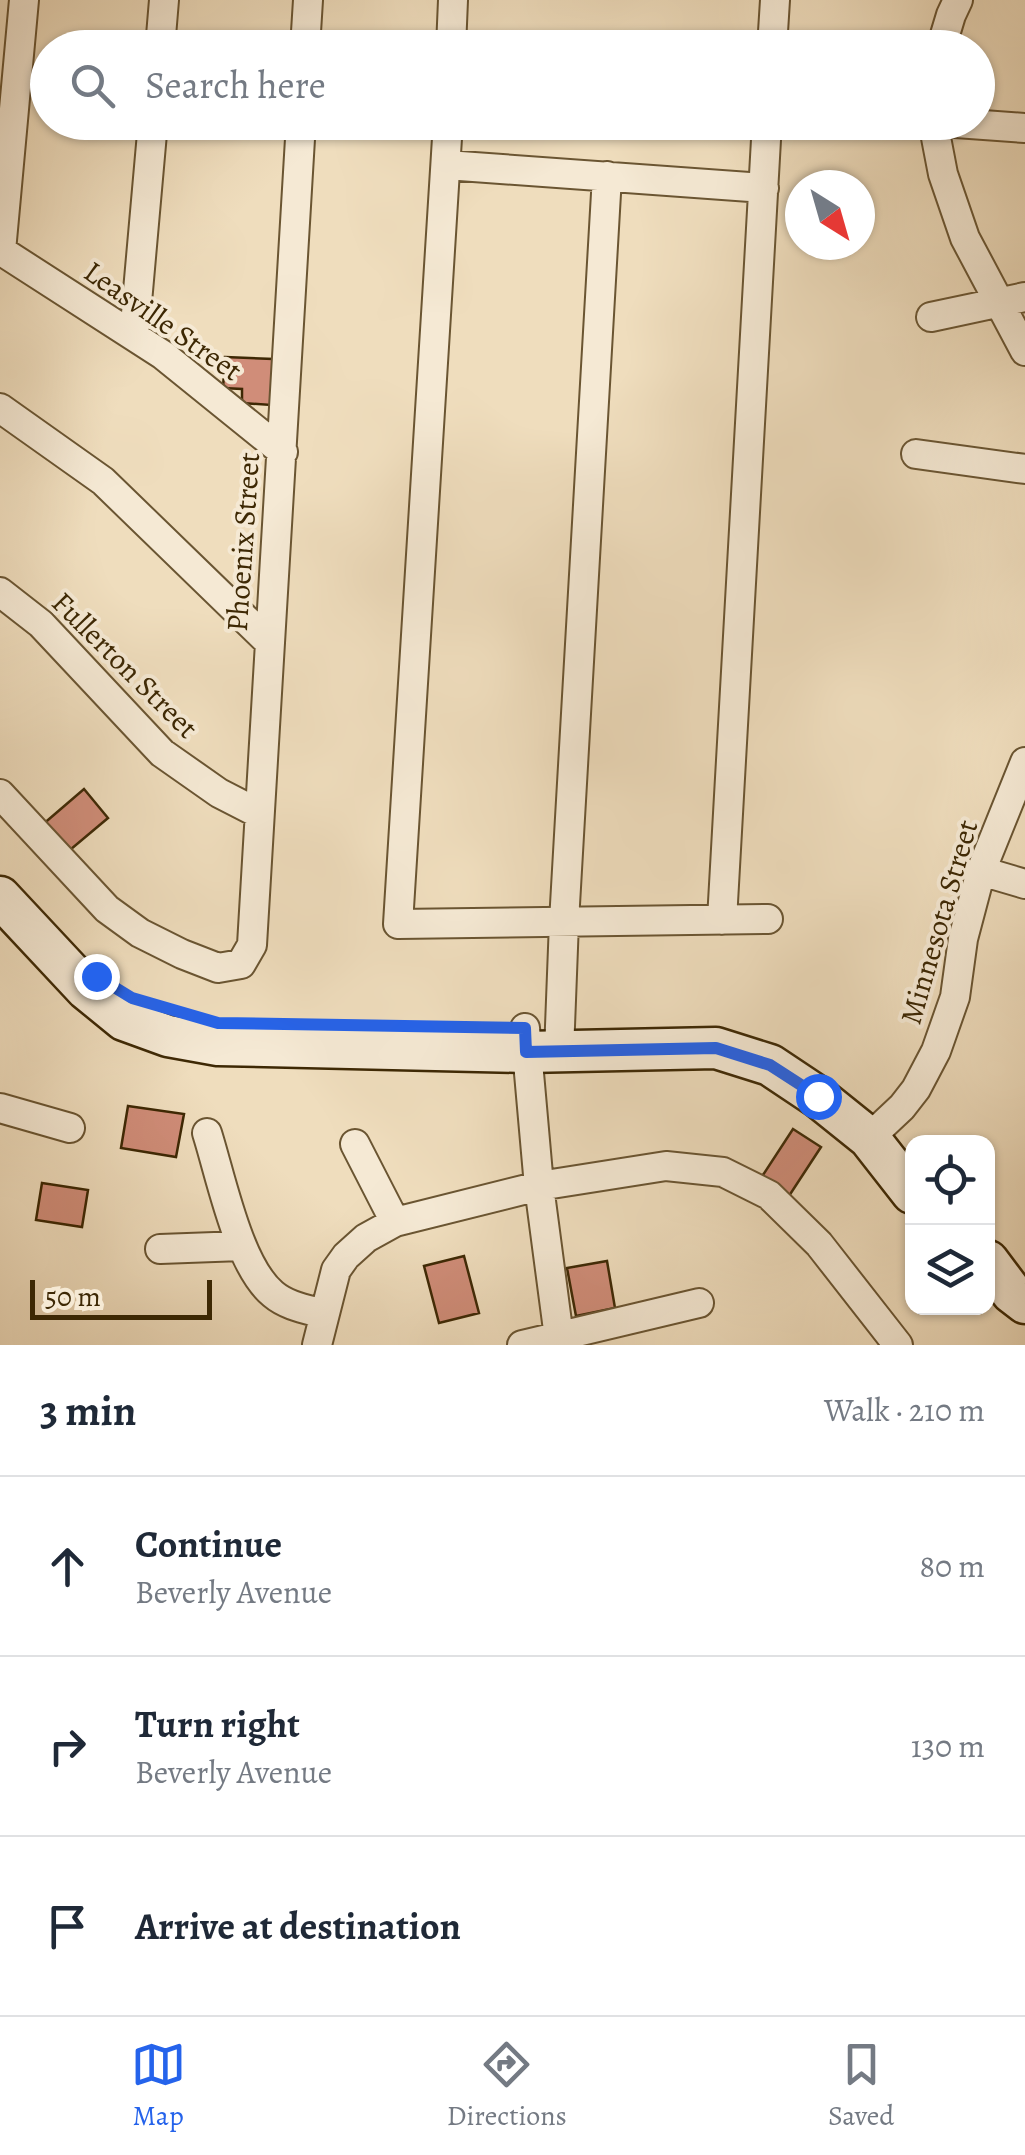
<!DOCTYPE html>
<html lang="en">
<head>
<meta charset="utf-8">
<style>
  body { margin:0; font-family:Alegreya,serif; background:#f6f6f7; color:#1f2937 }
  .controls { position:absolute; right:30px; bottom:30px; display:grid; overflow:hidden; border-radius:20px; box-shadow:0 2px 8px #0004 }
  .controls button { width:90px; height:90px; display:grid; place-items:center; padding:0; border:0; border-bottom:2px solid #e0e1e3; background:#fff; color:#1f2937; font:50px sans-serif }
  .compass { position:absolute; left:785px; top:170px; width:90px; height:90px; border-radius:50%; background:#fff; box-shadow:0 2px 8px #0004; rotate:143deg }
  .scale { position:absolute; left:30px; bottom:25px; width:182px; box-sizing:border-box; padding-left:10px; border:5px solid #3d2804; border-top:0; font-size:28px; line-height:35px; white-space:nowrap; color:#3d2804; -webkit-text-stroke:8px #f5e9d4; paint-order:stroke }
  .stop { position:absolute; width:30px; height:30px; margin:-22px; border:8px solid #2563eb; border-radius:50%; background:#fff }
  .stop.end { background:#2563eb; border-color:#fff; box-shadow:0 2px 10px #0008 }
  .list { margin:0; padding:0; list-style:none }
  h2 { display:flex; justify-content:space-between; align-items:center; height:130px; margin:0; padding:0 40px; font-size:42px }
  h2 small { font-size:32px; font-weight:400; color:#747a83 }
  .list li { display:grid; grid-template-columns:65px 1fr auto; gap:30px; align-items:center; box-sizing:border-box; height:180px; padding:0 40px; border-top:2px solid #e0e1e3 }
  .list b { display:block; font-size:38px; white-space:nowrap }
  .list p { margin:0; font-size:32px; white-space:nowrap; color:#747a83 }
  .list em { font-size:32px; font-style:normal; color:#747a83 }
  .icon { flex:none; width:55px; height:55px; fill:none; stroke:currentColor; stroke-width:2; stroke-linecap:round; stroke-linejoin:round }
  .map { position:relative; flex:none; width:1025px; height:1345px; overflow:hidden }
  .search { position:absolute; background:#fff; box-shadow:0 2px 8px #0004; left:30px; right:30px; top:30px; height:110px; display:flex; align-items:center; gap:25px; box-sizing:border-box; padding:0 35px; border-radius:55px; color:#747a83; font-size:38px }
  .sheet { height:670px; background:#fff }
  nav { display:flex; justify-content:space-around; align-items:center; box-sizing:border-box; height:140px; border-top:2px solid #e0e1e3; background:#fff; font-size:28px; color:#747a83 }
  nav a { display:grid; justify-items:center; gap:5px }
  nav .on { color:#2563eb }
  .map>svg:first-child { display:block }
  .building { fill:#d08d79; stroke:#3d2804; stroke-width:2.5 }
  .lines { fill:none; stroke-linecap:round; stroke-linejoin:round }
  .street-casing { stroke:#6a5532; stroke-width:32 }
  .secondary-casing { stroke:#3d2804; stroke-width:45 }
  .street { stroke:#f5e9d4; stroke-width:28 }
  .secondary { stroke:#f5e9d4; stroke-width:40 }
  .route { stroke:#2563eb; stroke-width:12 }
  .labels { text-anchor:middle; stroke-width:8; stroke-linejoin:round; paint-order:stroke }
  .street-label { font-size:30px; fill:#3d2804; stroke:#f5e9d4 }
</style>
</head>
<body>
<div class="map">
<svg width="1025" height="1345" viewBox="0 0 1025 1345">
  <rect width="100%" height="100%" fill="#efddbd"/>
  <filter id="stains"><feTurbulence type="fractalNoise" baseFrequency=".002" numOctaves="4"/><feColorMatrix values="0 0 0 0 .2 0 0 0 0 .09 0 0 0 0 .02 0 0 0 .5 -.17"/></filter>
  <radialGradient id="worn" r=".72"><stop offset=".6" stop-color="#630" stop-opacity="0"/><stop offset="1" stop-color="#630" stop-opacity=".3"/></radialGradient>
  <!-- building -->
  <path class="building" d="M225,357L273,359L271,405L242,403V389L223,388Z
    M84,789L108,818L64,855L41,826Z
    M128,1106L184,1114L176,1157L121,1148Z
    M793,1129L821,1147L787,1199L759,1181Z
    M42,1183L88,1190L82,1227L36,1220Z
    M464,1256L479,1313L439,1323L424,1266Z
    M607,1261L615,1308L576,1316L567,1268Z"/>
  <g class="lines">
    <!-- street casing -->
    <g class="street-casing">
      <path id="street" d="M160,48L164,0
        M305,48L308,0
        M451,48L453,0
        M772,48L775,0
        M941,48L951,15L958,0
        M448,122L398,924L768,919
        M933,122L943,174L965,238L1025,351
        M942,122L1025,128
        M446,165L764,188
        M0,250L163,355L283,452
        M1,251L24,0
        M931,317L1025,297
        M134,336L153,122
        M0,408L103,481L269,642
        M916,454L1025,469
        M0,592L41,624L162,753L219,793L258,813
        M0,794L107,909L140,933L182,954L218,968L241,964L252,945L301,122
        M981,871L1025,884
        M722,920L767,122
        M525,1028L539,1186L560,1345
        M559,1052L564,922L607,176
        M0,1108L70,1128
        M207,1133C221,1177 238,1265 273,1294C287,1306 306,1309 324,1314
        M869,1138L902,1107L916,1089L936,1051L955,997L963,939L981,871L1025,762
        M355,1144L395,1222
        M160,1249L242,1246
        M317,1345L336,1270L346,1256L366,1238L395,1222L539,1186L666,1166L723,1172L769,1195L819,1244L898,1345
        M522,1345L699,1303"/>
    </g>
    <!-- secondary casing -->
    <g class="secondary-casing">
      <path id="secondary" d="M0,897L86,989L124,1020L168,1036L218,1045L526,1052L716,1048L770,1065L818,1097L869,1138L912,1193
        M988,1261L1012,1293L1025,1303"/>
    </g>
    <!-- street -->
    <use href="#street" class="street"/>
    <!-- secondary -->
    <use href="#secondary" class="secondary"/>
  </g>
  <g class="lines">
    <!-- route -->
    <path class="route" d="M96,976L132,998L218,1023L525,1028L526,1052L716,1048L770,1065L818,1096"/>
  </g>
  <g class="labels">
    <!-- street labels -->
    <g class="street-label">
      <text transform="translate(163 321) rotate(35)" y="10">Leasville Street</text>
      <text transform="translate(243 542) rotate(-86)" y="10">Phoenix Street</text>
      <text transform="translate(125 665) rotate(45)" y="10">Fullerton Street</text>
      <text transform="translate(939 922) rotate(-74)" y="10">Minnesota Street</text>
    </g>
  </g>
  <rect width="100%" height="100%" filter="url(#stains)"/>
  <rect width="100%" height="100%" fill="url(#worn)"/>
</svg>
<div class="controls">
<button><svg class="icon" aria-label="locate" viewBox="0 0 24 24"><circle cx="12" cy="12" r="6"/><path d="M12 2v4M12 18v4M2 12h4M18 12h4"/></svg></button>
<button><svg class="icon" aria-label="layers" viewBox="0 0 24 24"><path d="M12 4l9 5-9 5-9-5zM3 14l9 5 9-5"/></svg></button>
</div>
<svg class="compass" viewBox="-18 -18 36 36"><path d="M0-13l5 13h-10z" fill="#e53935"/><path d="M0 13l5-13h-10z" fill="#747a83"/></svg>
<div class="scale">50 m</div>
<div class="stop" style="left:818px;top:1096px"></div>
<div class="stop end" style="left:96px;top:976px"></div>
<div class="search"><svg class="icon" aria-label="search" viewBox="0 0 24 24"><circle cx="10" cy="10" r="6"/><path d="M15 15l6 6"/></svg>Search here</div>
</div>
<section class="sheet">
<h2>3 min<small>Walk · 210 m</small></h2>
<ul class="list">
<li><svg class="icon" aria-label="ahead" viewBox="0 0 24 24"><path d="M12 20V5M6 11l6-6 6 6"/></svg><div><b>Continue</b><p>Beverly Avenue</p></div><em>80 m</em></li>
<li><svg class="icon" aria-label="right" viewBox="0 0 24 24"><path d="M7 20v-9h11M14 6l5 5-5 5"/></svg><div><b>Turn right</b><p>Beverly Avenue</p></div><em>130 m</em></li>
<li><svg class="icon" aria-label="arrive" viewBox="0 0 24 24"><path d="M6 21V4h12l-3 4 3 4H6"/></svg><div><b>Arrive at destination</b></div></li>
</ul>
</section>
<nav>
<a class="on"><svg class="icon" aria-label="map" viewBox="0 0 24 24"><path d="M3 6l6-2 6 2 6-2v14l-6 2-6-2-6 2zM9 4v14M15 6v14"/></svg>Map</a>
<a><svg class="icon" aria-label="directions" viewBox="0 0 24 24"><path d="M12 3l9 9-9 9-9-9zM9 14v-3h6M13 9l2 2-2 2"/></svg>Directions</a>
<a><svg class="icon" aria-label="saved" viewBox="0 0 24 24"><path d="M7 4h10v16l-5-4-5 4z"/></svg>Saved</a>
</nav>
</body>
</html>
